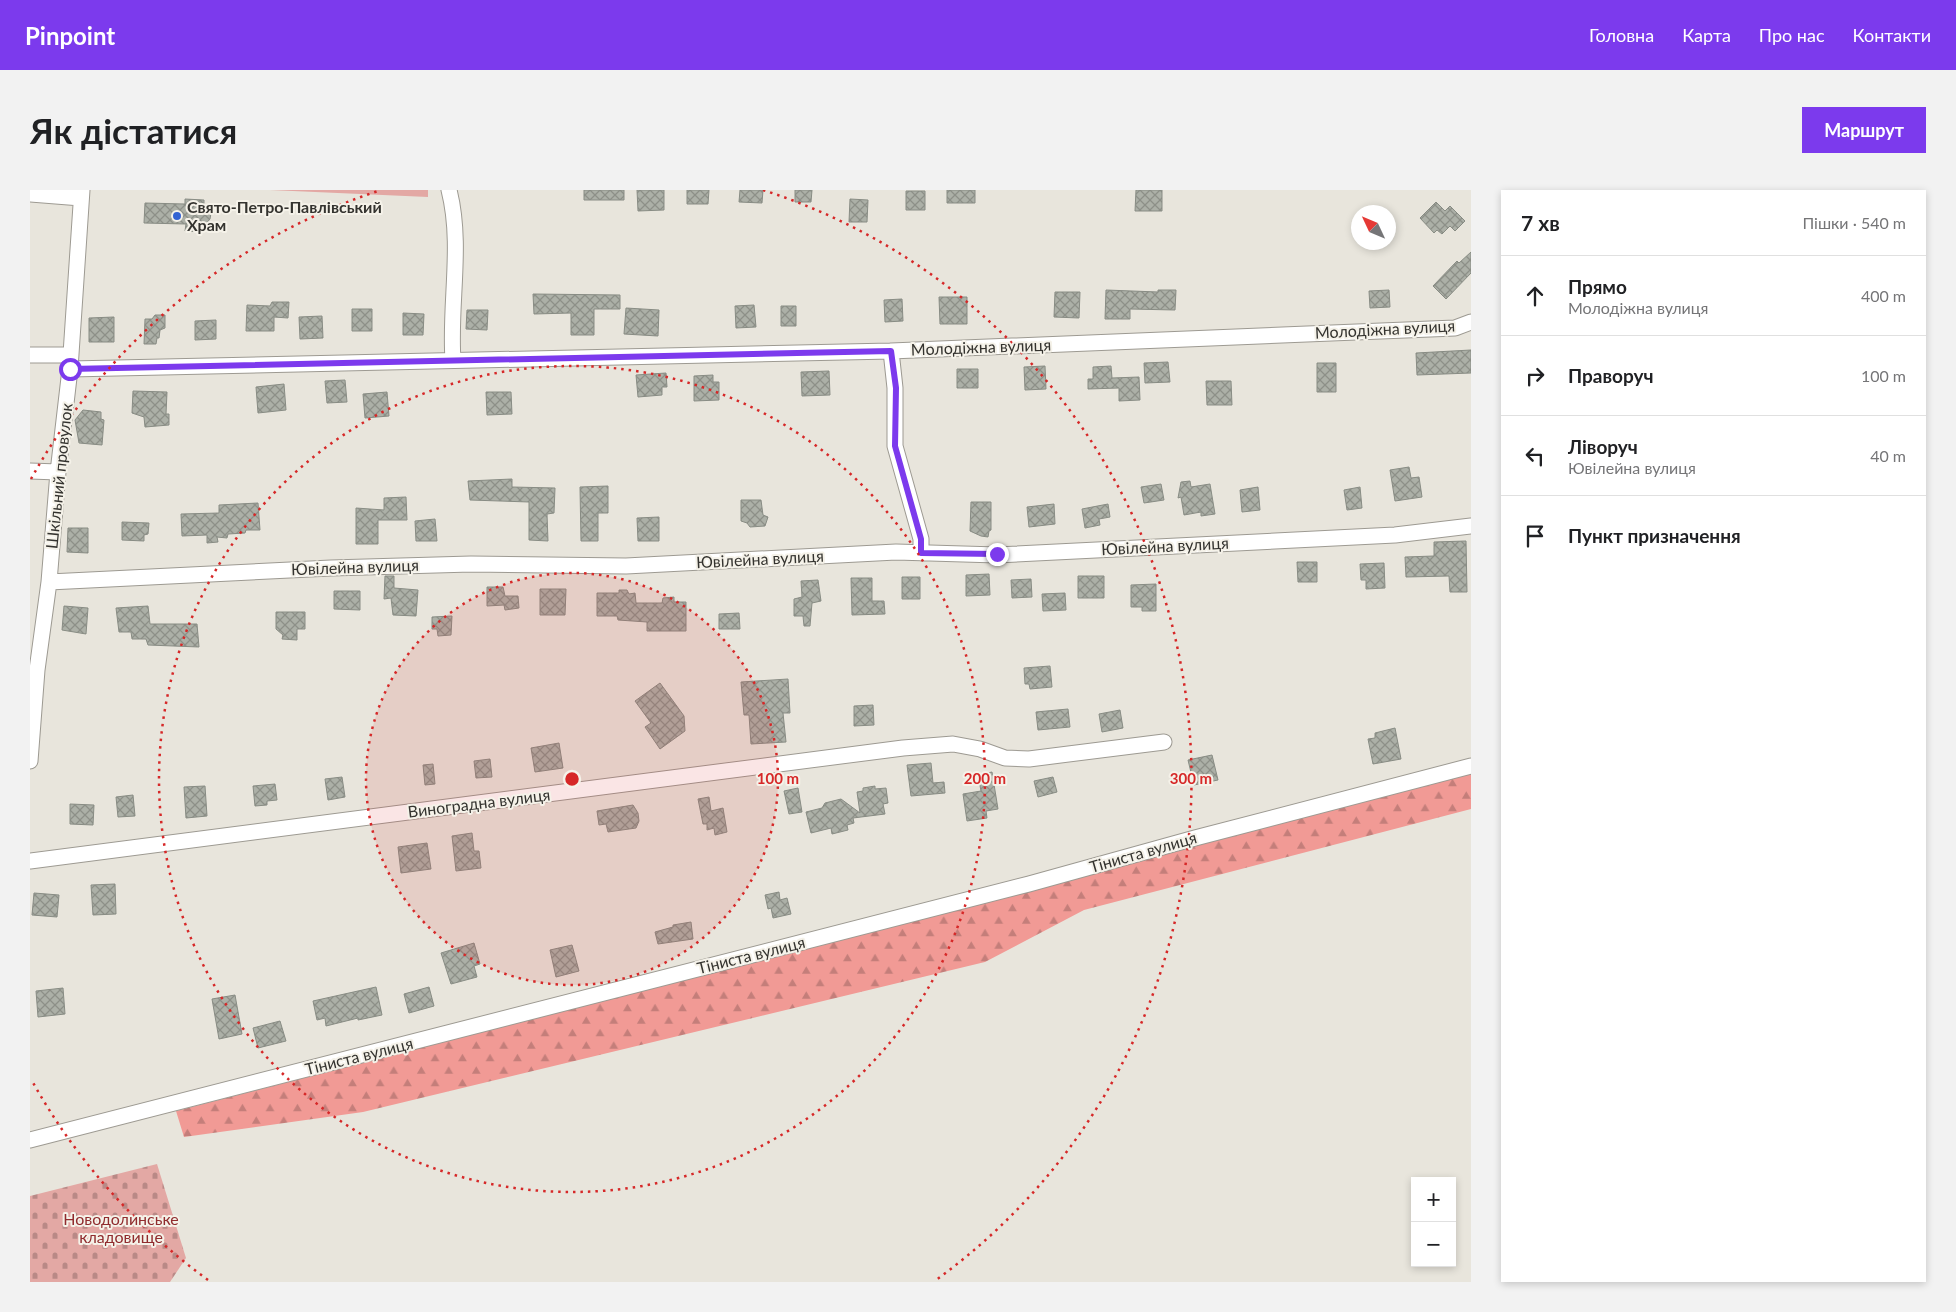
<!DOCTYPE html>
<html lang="uk">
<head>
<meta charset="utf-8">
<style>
  body { margin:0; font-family:Lato,sans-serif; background:#f2f2f2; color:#202124 }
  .controls { position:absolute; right:15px; bottom:15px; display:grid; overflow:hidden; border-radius:0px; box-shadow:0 2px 8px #0003 }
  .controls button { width:45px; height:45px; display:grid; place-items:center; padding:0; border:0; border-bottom:1px solid #e0e0e0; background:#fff; color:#202124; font:25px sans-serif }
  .compass { position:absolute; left:1321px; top:15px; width:45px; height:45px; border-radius:50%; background:#fff; box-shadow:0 2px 8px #0003; rotate:314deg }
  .stop { position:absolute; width:15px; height:15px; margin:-11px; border:4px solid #7c3aed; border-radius:50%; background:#fff }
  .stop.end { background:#7c3aed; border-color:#fff; box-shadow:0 1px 5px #0008 }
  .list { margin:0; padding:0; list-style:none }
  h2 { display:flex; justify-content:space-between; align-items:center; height:65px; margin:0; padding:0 20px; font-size:21px }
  h2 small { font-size:16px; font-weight:400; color:#757577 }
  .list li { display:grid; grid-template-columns:32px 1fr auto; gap:15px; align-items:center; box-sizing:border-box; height:80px; padding:0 20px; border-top:1px solid #e0e0e0 }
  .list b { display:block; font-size:19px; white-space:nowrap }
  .list p { margin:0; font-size:16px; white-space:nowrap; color:#757577 }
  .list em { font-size:16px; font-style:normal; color:#757577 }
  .icon { flex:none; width:28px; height:28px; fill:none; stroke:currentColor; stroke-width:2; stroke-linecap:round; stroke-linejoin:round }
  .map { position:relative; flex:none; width:1441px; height:1092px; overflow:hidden; border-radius:0px }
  header { display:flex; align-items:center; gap:30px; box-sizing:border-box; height:70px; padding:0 25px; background:#7c3aed; color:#fff }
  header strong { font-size:24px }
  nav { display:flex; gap:28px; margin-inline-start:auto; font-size:18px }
  .intro { display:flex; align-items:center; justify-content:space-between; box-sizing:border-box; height:120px; padding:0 30px }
  h1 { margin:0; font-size:35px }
  .button { padding:12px 22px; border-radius:0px; background:#7c3aed; color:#fff; font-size:18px; font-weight:700 }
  main { display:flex; gap:30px; padding:0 30px }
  aside { flex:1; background:#fff; border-radius:0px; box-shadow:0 2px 8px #0003 }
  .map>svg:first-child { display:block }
  .forest { fill:url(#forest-firs) }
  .cemetery { fill:url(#cemetery-stones) }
  .pitch { fill:#e3a8a4 }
  .building { fill:url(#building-cross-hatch); stroke:#888c84 }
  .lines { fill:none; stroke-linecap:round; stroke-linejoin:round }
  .street-casing { stroke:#9d9a92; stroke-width:17 }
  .street { stroke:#fff; stroke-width:15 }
  .route { stroke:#7c3aed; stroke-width:6 }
  .ring { fill:none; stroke:#d62828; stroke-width:2.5; stroke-dasharray:2.5 5 }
  .poi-dot { fill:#3363d3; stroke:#f5f2e9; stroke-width:2 }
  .labels { text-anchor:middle; stroke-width:4; stroke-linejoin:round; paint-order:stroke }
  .poi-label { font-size:16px; font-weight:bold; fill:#34332f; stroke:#f5f2e9; text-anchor:start }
  .street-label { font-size:16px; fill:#34332f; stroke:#f5f2e9 }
  .park-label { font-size:16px; fill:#902c2e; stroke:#f5f2e9 }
  .centre { fill:#d62828; stroke:#f5f2e9; stroke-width:2.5 }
  .ring-label { font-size:15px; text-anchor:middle; font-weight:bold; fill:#d62828; stroke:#f5f2e9; stroke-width:4; stroke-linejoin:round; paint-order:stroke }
</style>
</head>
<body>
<header>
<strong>Pinpoint</strong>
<nav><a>Головна</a><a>Карта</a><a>Про нас</a><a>Контакти</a></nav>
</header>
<div class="intro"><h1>Як дістатися</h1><a class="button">Маршрут</a></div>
<main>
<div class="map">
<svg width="1441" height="1092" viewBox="0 0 1441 1092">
  <defs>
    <pattern id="forest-firs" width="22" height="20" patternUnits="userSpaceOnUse" patternTransform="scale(1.25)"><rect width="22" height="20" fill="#f19a95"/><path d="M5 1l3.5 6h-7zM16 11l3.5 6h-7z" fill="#c47e7a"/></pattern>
    <pattern id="cemetery-stones" width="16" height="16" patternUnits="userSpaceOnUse" patternTransform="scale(1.25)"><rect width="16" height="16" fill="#e3a8a4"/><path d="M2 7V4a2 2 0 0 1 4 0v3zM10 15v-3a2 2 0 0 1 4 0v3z" fill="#b98986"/></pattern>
    <pattern id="building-cross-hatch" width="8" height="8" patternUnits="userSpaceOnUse" patternTransform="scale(1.25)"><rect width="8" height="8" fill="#acb0a7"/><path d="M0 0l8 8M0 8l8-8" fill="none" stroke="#8d9088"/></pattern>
  </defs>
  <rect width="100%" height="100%" fill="#e8e5dc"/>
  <!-- forest -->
  <path class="forest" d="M1441,582V619L1054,720L955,772L333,922L154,947L146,921L1002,700Z"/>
  <!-- cemetery -->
  <path class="cemetery" d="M127,974L156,1068L140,1092H0V1006Z"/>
  <!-- pitch -->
  <path class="pitch" d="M240,0H398V7Z"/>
  <!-- building -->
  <path class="building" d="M554,0H594V10H554Z
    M607,0H634V20L608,21Z
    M657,0H679L678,14H657Z
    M710,0H733L732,13L709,12Z
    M765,0H782L781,12H765Z
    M917,0H945V13H917Z
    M1106,0H1132V21H1105Z
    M876,1H895V20H876Z
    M155,9L174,10V15L179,19L181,23L180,29L174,36L172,42L155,41L156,34L114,33L115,13L155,14Z
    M820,9L838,10L837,32H819Z
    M1406,12L1415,21L1420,16L1435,31L1425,41L1420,36L1412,44L1407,40L1404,43L1390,28Z
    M1441,62V83L1416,109L1403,96L1427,71L1429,73Z
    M1076,100L1128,102V100H1146L1145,120L1100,119V129H1075Z
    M1359,100L1360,117L1340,118L1339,101Z
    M1025,102H1050L1049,128L1024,127Z
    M503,104L590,105V119H564V145H541V123L504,124Z
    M909,107H937V134H910Z
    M872,109L873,131L855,132L854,110Z
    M242,112H259L258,128L244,127V141H216L217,115L240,116Z
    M724,115L726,137L706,138L705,116Z
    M751,116H766V136H751Z
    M596,118L629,120L628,146L594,144Z
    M322,119H342V141H322Z
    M437,120H458L457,140L436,139Z
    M373,123L394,124L393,145H373Z
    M125,125H135V138L130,140L129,148H127L126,154H114L115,129H122Z
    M292,126L293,148L270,149L269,127Z
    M84,127V152H59V128Z
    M186,130V149L165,150V131Z
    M1441,160V183L1387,185L1386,163Z
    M1138,172L1140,192L1115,193L1114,173Z
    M1287,173H1306V202H1287Z
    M1015,176L1016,199L995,200L994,177Z
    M1081,176L1082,188L1109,187L1110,210L1089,211V198L1058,199V189H1063V177Z
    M927,179H948V198H927Z
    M799,181L800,205L772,206L771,182Z
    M636,183L637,197H632V205L608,207L606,185Z
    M683,185V192H689V210L664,211V186Z
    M315,190L317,212L297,213L295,191Z
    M1176,191H1201L1202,215H1177Z
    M254,194L256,220L228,223L226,197Z
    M103,201L137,202L136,224H139V235L115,237L114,227L102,223Z
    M357,202L359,226L335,228L333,204Z
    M456,202H481L482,224L457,225Z
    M53,220L71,222V229L74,230L72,255L49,253L45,230Z
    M1379,277L1381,288L1389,287L1392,307L1365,311L1360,280Z
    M482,289V297L525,298L524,323L517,324L518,351L499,350V312L440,310L438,291Z
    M1160,291L1161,297L1180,294L1185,324L1171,326V322L1154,325L1151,307L1148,308L1151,292Z
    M1131,294L1134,310L1114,313L1111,297Z
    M578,296V323H568V351H551L550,297Z
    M1228,297L1230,320L1212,322L1210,300Z
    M1330,297L1332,318L1317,320L1314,300Z
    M376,307L377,330H348V354H326V318L354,320V308Z
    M711,310H731L733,325L738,327L735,336L720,337L717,333L711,331Z
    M941,312H961V340L959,341L958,347L951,346L940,341Z
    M228,313L230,340H216L215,343L198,344L197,348L187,347L188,352L177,353V345L152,346L151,324L189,323V315Z
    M1024,314L1025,334L999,337L997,317Z
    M1078,314L1080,327L1069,329L1070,335L1055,338L1052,319Z
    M629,327V351H608L607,328Z
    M405,329L407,351H386L385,331Z
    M92,332L119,333L118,344L114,345V351L92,350Z
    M38,338H58V363L37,362Z
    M1436,351L1437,402H1420L1419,386L1376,387L1375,367L1404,366V352Z
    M1267,372H1287V392H1268Z
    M1354,373L1355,398L1336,399V390H1331L1330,374Z
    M959,384L960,405L936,406V385Z
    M355,386H364V398L388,400L386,426L363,425L361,408L354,409Z
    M1048,386H1074V408H1048Z
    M872,387H890V409H872Z
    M821,388H842V411H854L855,424L822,425Z
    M1001,389L1002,407L982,408L981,390Z
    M788,390L791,411L782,413L780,436H774L773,426H764V409L772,407L771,391Z
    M1126,394V421H1112V417H1101V395Z
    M457,397H473L475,406H488L489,418L475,420L474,415L457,416Z
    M510,399H536L535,425H510Z
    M589,400H597L599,404L605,403L606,413H632L633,408L644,407V412H656V441H617V432L588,430L587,426H567V403H589Z
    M304,401H330V420L304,419Z
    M1035,403L1036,420L1013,421L1012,404Z
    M34,416L58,418L56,444L32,440Z
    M118,416L120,434H167L169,457L118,455L116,449H102L101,442H89L86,418Z
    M246,422H275V439H267V450L252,449L253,445L246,439Z
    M709,423L710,439H689V424Z
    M422,426L421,445L408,446L407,439H402V427Z
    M1020,476L1022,497L1000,499L999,494H995L994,478Z
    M758,489L760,523H753L756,552L721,554L719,525H714L711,492Z
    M630,493L654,526L655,541L630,559L615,537L621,533L605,511Z
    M843,515L844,535L824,536V516Z
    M1038,519L1040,537L1008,540L1006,522Z
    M1090,520L1093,538L1072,542L1069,524Z
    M1365,538L1371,569L1343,574L1338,549L1345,548V543Z
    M529,553L533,578L505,582L501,558Z
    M1182,565L1188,590L1164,595L1158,570Z
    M460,569L462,587L446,588L444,571Z
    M901,573L903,593L914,592L915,603L881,606L877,575Z
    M403,574L405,594L395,595L393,575Z
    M962,582L968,619L956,621L957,628L937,631L933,604L951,601L948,585Z
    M312,587L315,607L298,610L295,589Z
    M1023,587L1027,602L1008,607L1004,591Z
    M245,594L247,610L237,611V615L225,616L223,596Z
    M175,596L177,626L156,628L154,597Z
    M845,596V599L856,598L858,613L853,614L855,624L823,628L824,633L817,635L818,640L802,644L801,638L781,643L776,622L792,618L795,613L811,609L830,623L827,602L833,601V598Z
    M768,598L772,622L759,624L754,601Z
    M103,605L105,626L88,627L86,607Z
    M679,607L681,621L693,618L697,642L685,645L684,638L677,640V634H673L668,609Z
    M40,614L64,615L63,635L40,634Z
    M603,615L608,623L609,631L606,638L578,642L576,634L569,635L567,621Z
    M442,643L444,661H449L451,678L426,681L422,646Z
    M397,653L401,679L371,683L368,657Z
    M85,694L86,724L63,725L61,695Z
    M749,702L750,710L757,708L761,724L743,728L741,718L738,719L735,705Z
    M4,703L29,705L27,727L2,725Z
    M661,732L663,749L628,754L625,742L643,737V735Z
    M444,753L450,774L444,776L447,787L421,794L411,763Z
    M542,755L549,781L526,787L520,760Z
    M346,797L352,825L328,830V828L296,836L295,828L287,830L283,811Z
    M399,797L404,816L379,823L374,804Z
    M33,798L35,824L8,827L6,801Z
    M205,805L212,844L189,849L182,809Z
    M250,831L256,851L228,858L223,838Z"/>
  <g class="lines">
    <!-- street casing -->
    <g class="street-casing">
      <path id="street" d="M419,0C433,55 419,114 423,170
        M0,4L51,8
        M861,161L865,198V256L891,349V363
        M0,165H41
        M40,179L861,161L1425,138L1441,132
        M0,281L28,282
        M19,392L301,378L441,374L596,376L866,362L967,365L1365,345L1441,336
        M0,571L7,480L19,392L28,282L40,179L52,0
        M0,671L873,558L923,554L950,559L975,568L999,569L1134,552
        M0,950L999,694L1165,648L1441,576"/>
    </g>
    <!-- street -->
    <use href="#street" class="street"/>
  </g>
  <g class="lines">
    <!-- route -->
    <path class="route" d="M40,179L861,161L866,198L865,256L891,349V363L967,364"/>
  </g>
  <!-- distance rings -->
  <circle cx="542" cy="589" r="206" fill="#d62828" fill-opacity=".12"/>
  <g class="ring">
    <circle cx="542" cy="589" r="206"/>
    <circle cx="542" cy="589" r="413"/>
    <path d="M178 1090A619 619 0 0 1 1 889M1 289A619 619 0 0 1 351 0M733 0A619 619 0 0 1 906 1090"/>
  </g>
  <!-- markers -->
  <circle class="poi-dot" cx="147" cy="26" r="5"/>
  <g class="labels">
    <!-- poi labels -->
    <g class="poi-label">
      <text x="157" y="23">Свято-Петро-Павлівський<tspan x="157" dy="18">Храм</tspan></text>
    </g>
    <!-- street labels -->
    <g class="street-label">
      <text transform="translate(1355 139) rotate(-3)" y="6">Молодіжна вулиця</text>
      <text transform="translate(951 157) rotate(-2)" y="6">Молодіжна вулиця</text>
      <text transform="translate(29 286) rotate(-84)" y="6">Шкільний провулок</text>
      <text transform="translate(1135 356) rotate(-3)" y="6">Ювілейна вулиця</text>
      <text transform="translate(730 369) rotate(-3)" y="6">Ювілейна вулиця</text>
      <text transform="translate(325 377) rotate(-2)" y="6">Ювілейна вулиця</text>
      <text transform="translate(449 613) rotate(-7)" y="6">Виноградна вулиця</text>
      <text transform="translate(1113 662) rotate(-16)" y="6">Тіниста вулиця</text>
      <text transform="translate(721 765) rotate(-14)" y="6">Тіниста вулиця</text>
      <text transform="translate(329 866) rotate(-14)" y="6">Тіниста вулиця</text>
    </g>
    <!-- park labels -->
    <g class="park-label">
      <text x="91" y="1035">Новодолинське<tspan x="91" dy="18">кладовище</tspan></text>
    </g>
  </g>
  <circle cx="542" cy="589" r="8" class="centre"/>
  <g class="ring-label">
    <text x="748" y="594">100 m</text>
    <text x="955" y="594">200 m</text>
    <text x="1161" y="594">300 m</text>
  </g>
</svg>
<div class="controls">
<button>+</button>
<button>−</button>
</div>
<svg class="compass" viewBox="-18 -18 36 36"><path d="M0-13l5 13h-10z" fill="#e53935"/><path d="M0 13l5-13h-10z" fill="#757577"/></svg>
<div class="stop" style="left:40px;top:179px"></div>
<div class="stop end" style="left:967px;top:364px"></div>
</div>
<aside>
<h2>7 хв<small>Пішки · 540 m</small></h2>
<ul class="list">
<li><svg class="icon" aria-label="ahead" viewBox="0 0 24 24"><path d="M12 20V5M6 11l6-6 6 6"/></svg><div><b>Прямо</b><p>Молодіжна вулиця</p></div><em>400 m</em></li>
<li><svg class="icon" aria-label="right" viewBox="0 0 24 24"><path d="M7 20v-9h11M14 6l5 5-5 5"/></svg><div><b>Праворуч</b></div><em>100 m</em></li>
<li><svg class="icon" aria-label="left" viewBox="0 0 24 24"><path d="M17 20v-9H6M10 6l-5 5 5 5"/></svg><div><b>Ліворуч</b><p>Ювілейна вулиця</p></div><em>40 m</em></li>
<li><svg class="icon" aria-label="arrive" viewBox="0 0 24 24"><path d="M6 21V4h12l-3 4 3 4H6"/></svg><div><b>Пункт призначення</b></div></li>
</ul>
</aside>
</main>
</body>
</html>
